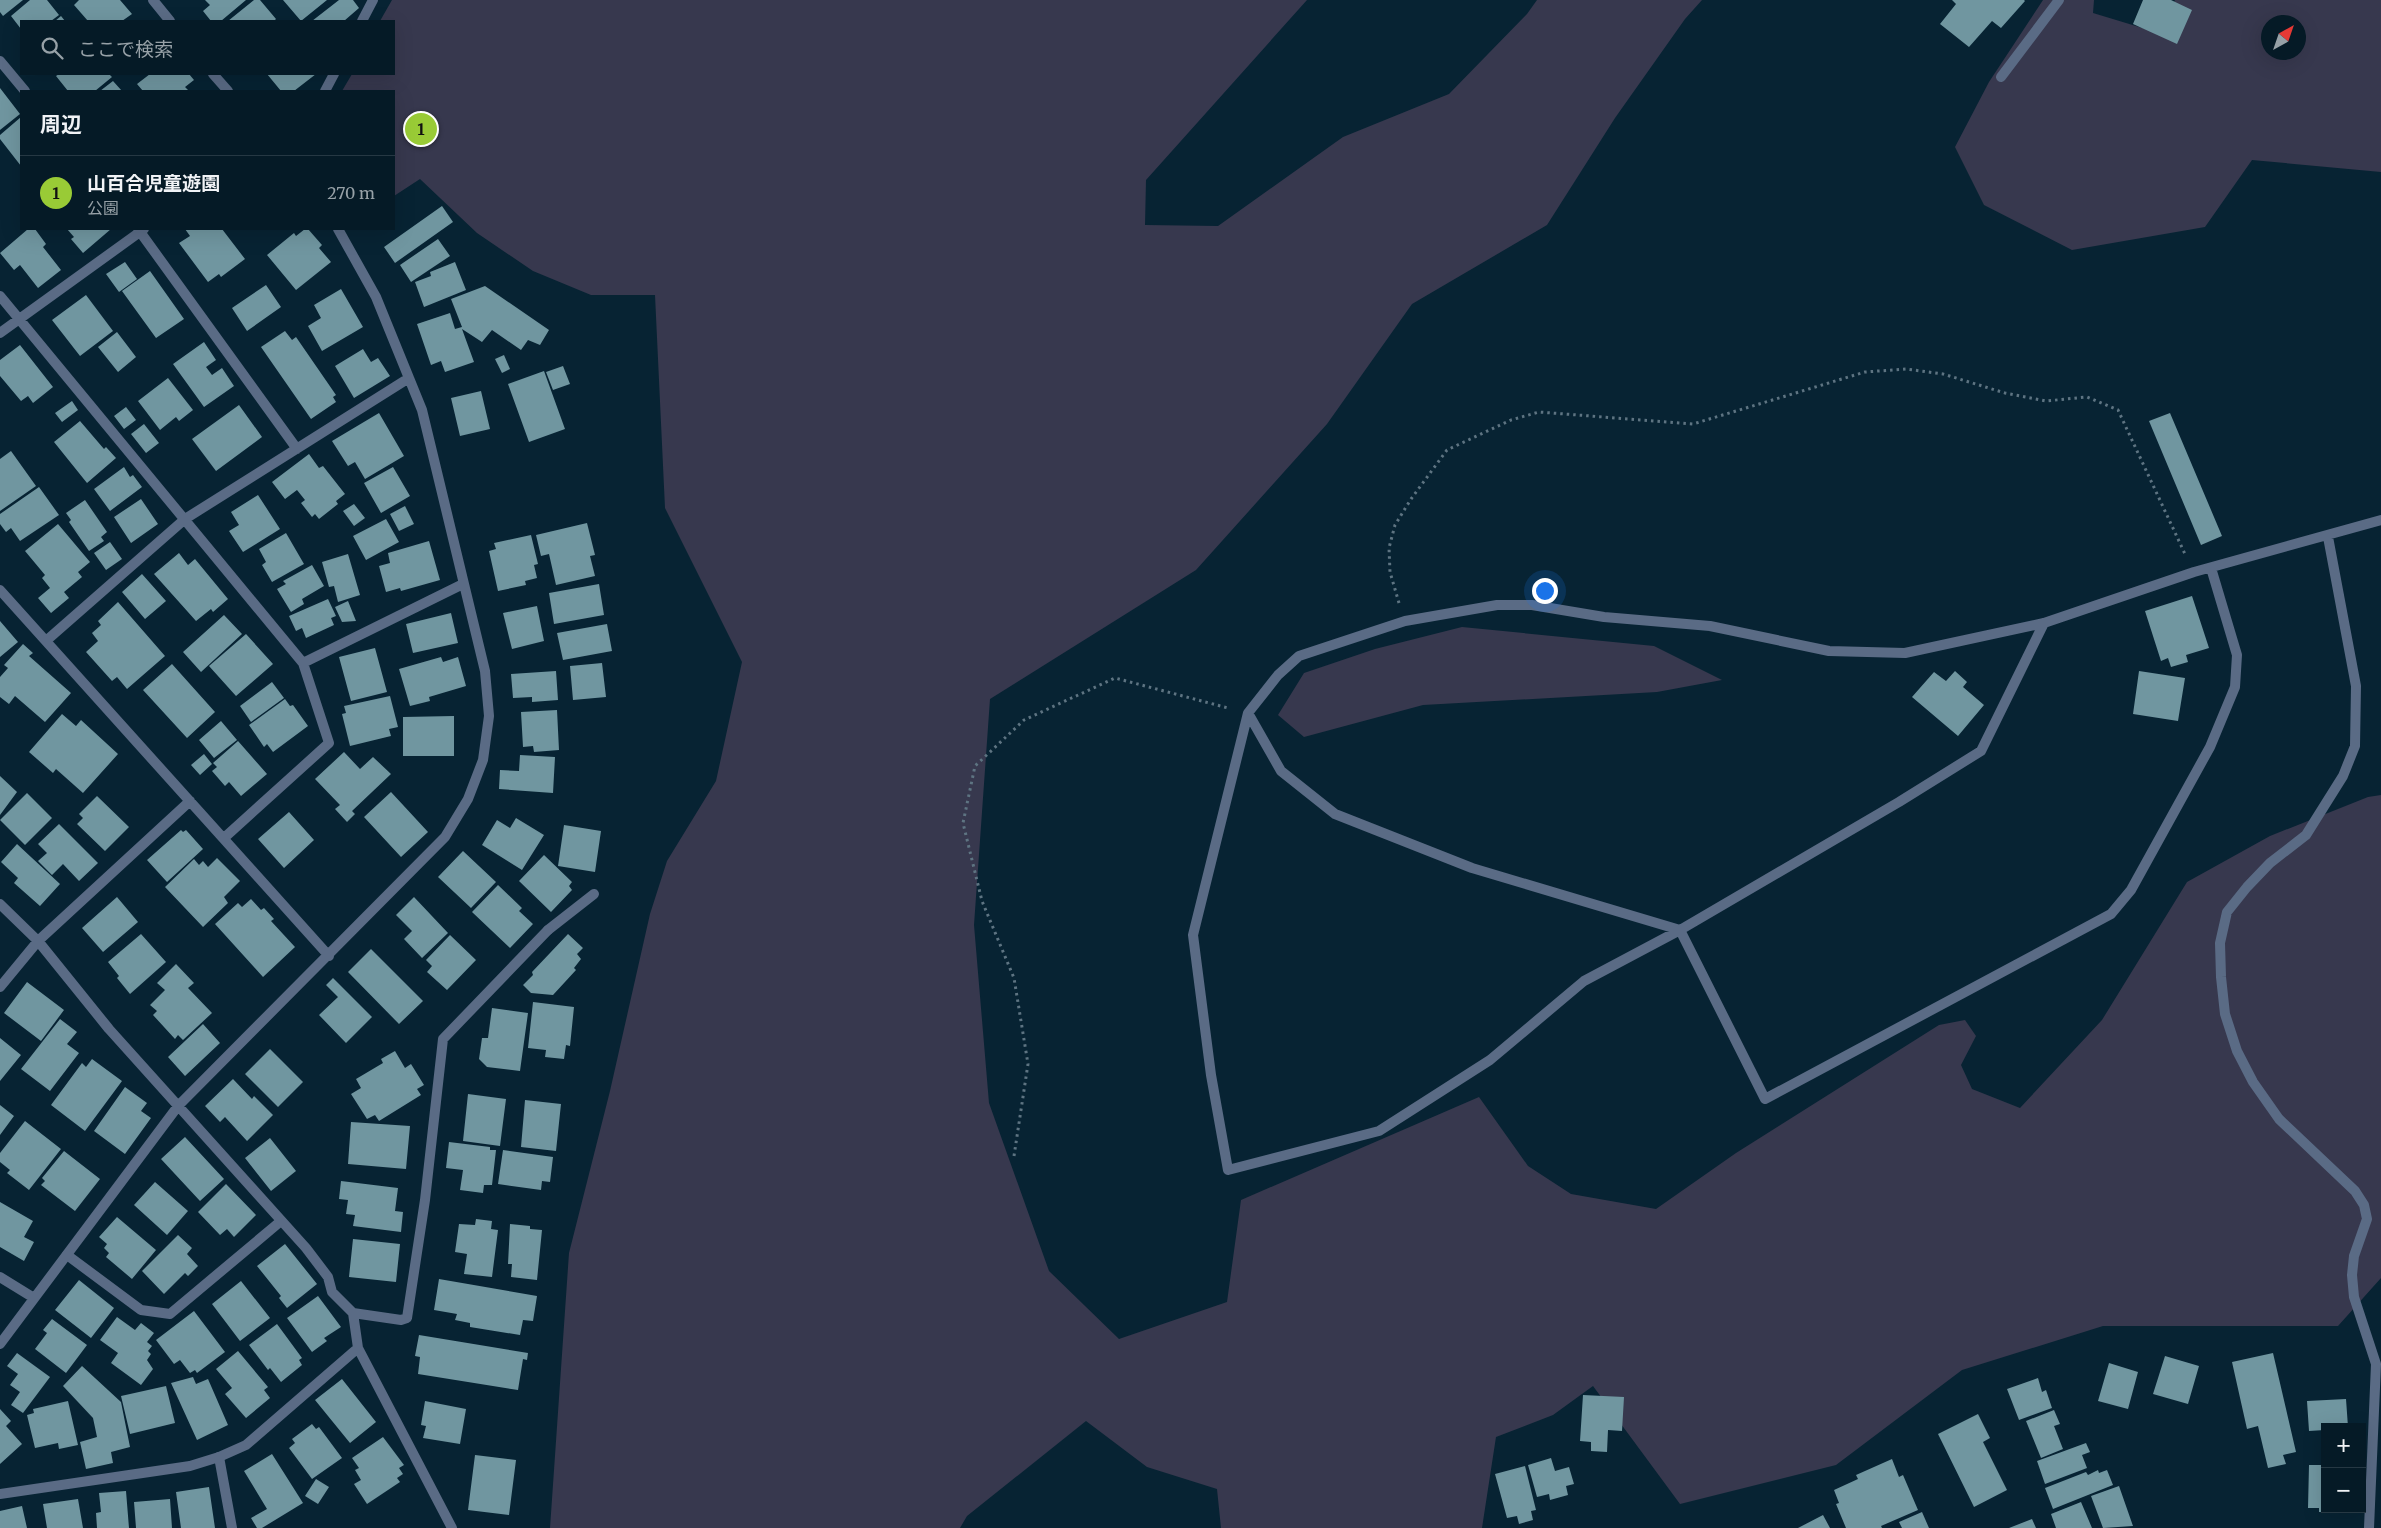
<!DOCTYPE html>
<html lang="ja">
<head>
<meta charset="utf-8">
<style>
  body { margin:0; font-family:Merriweather,"Noto Sans JP",serif; background:#132732; color:#f1f3f6 }
  .controls { position:absolute; right:15px; bottom:15px; display:grid; overflow:hidden; border-radius:0px; box-shadow:0 5px 20px #0002 }
  .controls button { width:45px; height:45px; display:grid; place-items:center; padding:0; border:0; border-bottom:1px solid #263843; background:#051a26; color:#f1f3f6; font:25px sans-serif }
  .compass { position:absolute; left:2261px; top:15px; width:45px; height:45px; border-radius:50%; background:#051a26; box-shadow:0 5px 20px #0002; rotate:40deg }
  .you { position:absolute; left:1544px; top:590px; width:18px; height:18px; margin:-12px; border:4px solid #fff; border-radius:50%; background:#1a73e8; box-shadow:0 0 0 8px #1a73e833 }
  .badge { display:grid; place-items:center; width:32px; height:32px; border-radius:50%; background:#99cb36; color:#111; font-size:16px; font-weight:700 }
  .pin { position:absolute; translate:-50% -50%; border:2px solid #fff; box-shadow:0 1px 5px #0006 }
  .list { margin:0; padding:0; list-style:none }
  h2 { display:flex; justify-content:space-between; align-items:center; height:65px; margin:0; padding:0 20px; font-size:21px }
  h2 small { font-size:16px; font-weight:400; color:#97a1a7 }
  .list li { display:grid; grid-template-columns:32px 1fr auto; gap:15px; align-items:center; box-sizing:border-box; height:75px; padding:0 20px; border-top:1px solid #263843 }
  .list b { display:block; font-size:19px; white-space:nowrap }
  .list p { margin:0; font-size:16px; white-space:nowrap; color:#97a1a7 }
  .list em { font-size:16px; font-style:normal; color:#97a1a7 }
  .icon { flex:none; width:28px; height:28px; fill:none; stroke:currentColor; stroke-width:2; stroke-linecap:round; stroke-linejoin:round }
  .map { position:relative; flex:none; width:2381px; height:1528px; overflow:hidden }
  .search { position:absolute; background:#051a26; box-shadow:0 5px 20px #0002; left:20px; top:20px; width:375px; height:55px; display:flex; align-items:center; gap:12px; box-sizing:border-box; padding:0 18px; border-radius:0px; color:#97a1a7; font-size:19px }
  .panel { position:absolute; background:#051a26; box-shadow:0 5px 20px #0002; left:20px; top:90px; width:375px; height:140px; border-radius:0px }
  .map>svg:first-child { display:block }
  .green { fill:#37384e; fill-rule:evenodd }
  .building { fill:#7096a0 }
  .lines { fill:none; stroke-linecap:round; stroke-linejoin:round }
  .path { stroke:#5e7482; stroke-width:3; stroke-dasharray:2.5 4; stroke-linecap:butt }
  .service { stroke:#5a6b85; stroke-width:10 }
  .minor { stroke:#5a6b85; stroke-width:10 }
</style>
</head>
<body>
<div class="map">
<svg width="2381" height="1528" viewBox="0 0 2381 1528">
  <rect width="100%" height="100%" fill="#072333"/>
  <!-- green -->
  <path class="green" d="M392,0H1307L1146,180L1145,225L1218,226L1343,137L1449,94L1527,14L1537,0H1702L1685,19L1615,118L1547,225L1412,304L1327,424L1196,570L990,699L974,925L989,1103L1049,1271L1119,1339L1227,1302L1241,1200L1479,1097L1528,1166L1571,1194L1656,1209L1736,1153L1939,1025L1965,1020L1976,1036L1961,1065L1972,1089L2020,1108L2102,1020L2187,882L2270,836L2368,797L2381,795V1278L2338,1326H2103L1962,1370L1836,1465L1680,1504L1593,1386L1553,1415L1496,1437L1482,1528H1221L1217,1489L1147,1467L1086,1421L967,1516L960,1528H550L569,1253L610,1091L650,914L667,861L716,781L742,662L665,508L655,295H591L533,271L477,233L420,179L394,196V91H342L352,74H394V21H380Z
    M2043,0H2094L2093,13L2159,33L2175,0H2381V172L2252,160L2205,227L2072,250L1984,205L1955,147L1989,82ZM2268,22H2298V52H2268Z
    M1462,627L1654,646L1722,680L1657,692L1423,705L1304,737L1278,715L1304,673L1375,649Z"/>
  <!-- building -->
  <path class="building" d="M0,0H23L3,16L0,12Z
    M30,0H47L59,15L51,21H21V29L11,16Z
    M79,0H120L132,14L122,21H88L74,5Z
    M205,0H246L221,21H211L203,11L210,5Z
    M254,0H260L276,19L274,21H228Z
    M283,0H327L301,21Z
    M339,0H353L359,8L344,21H312Z
    M1952,0H2024L2025,1L2001,28L1992,21L1969,47L1940,24L1956,4Z
    M2143,0H2171L2192,10L2177,44L2133,24Z
    M61,16L65,21H55Z
    M59,74H109L112,77L95,91H68L56,76Z
    M150,74H189L194,80L185,87L189,91H143L137,84Z
    M267,74H316L294,91H281Z
    M113,81L122,91H100Z
    M0,88L20,114L0,130Z
    M21,117V166L0,139V135Z
    M442,206L453,222L395,263L384,247Z
    M28,229H35L46,244L43,247L61,270L38,288L20,265L14,270L0,253Z
    M67,229H111L83,253L71,239L74,237Z
    M185,229H222L245,259L221,277L219,274L208,282L179,243L190,236Z
    M305,229H308L322,245L319,248L331,262L296,290L267,255L294,233L296,236Z
    M438,239L450,256L411,282L400,265Z
    M125,262L137,279L119,292L106,274Z
    M455,262L466,290L424,307L415,282L431,276L430,272Z
    M150,271L184,319L156,338L122,291Z
    M266,285L281,307L247,331L232,308Z
    M485,286L549,330L540,345L528,340L521,350L492,330L482,342L462,329L474,362L445,372L441,361L431,365L417,324L450,313L455,329L462,327L451,299Z
    M341,289L363,327L322,351L308,326L321,318L314,305Z
    M86,295L113,331L80,356L52,320Z
    M285,331L292,340L296,337L336,395L333,397L336,402L311,419L261,347Z
    M117,332L136,357L118,372L98,347Z
    M204,342L216,360L206,367L212,375L222,368L234,386L204,407L173,364Z
    M20,345L53,387L33,403L28,396L21,401L0,376V360Z
    M363,349L371,362L378,358L390,376L354,398L335,366Z
    M504,355L510,369L502,373L495,359Z
    M563,366L570,384L553,390L546,372Z
    M544,371L565,429L529,442L508,384Z
    M168,378L193,410L179,421L176,417L160,430L138,401Z
    M481,391L490,429L460,436L451,398Z
    M72,401L78,410L62,422L55,413Z
    M239,405L262,437L216,471L192,439Z
    M126,407L136,420L124,429L114,416Z
    M379,413L404,456L365,479L355,462L348,466L332,441Z
    M2170,413L2222,536L2201,545L2149,421Z
    M80,421L104,449L106,447L116,458L87,483L54,442Z
    M144,424L159,443L146,453L131,434Z
    M11,451L36,486L0,511V459Z
    M309,454L319,468L323,466L345,494L336,501L338,504L319,519L315,514L312,517L301,503L305,500L297,490L285,499L272,482Z
    M124,467L130,477L133,475L142,487L110,511L94,489Z
    M393,467L410,496L381,513L364,483Z
    M39,487L59,515L20,541L11,528L6,532L0,524V514Z
    M258,495L280,529L243,552L229,531L239,525L231,512Z
    M141,499L158,524L131,543L114,517Z
    M85,500L107,532L101,537L104,541L89,551L69,522L71,520L66,513Z
    M354,504L365,518L354,526L343,511Z
    M405,506L414,524L399,531L390,514Z
    M386,519L399,542L366,560L353,536Z
    M587,523L595,555L590,556L595,576L556,585L549,554L541,556L536,535Z
    M58,524L90,562L78,572L82,577L64,592L69,598L51,613L38,598L50,588L42,578L45,575L25,551Z
    M286,533L304,564L272,582L262,565L266,562L259,549Z
    M531,535L538,564L534,565L537,578L525,581L526,585L498,591L489,551L496,549L494,543Z
    M429,541L440,580L401,591L400,588L386,592L379,566L390,563L388,553Z
    M110,542L122,559L106,570L94,553Z
    M179,553L188,565L195,559L228,599L213,612L211,609L196,621L154,574Z
    M348,554L360,595L338,602L334,586L329,587L322,562Z
    M312,565L324,586L302,599L304,604L291,612L277,589L286,584L283,581Z
    M142,574L166,601L145,619L122,592Z
    M599,584L604,615L554,624L549,593Z
    M2192,596L2209,648L2186,655L2188,662L2171,667L2168,658L2161,661L2145,611Z
    M328,599L336,616L331,618L334,625L306,638L302,628L296,631L289,616Z
    M348,601L356,621L342,622L335,607Z
    M118,602L165,656L127,689L117,677L112,681L86,652L98,641L92,633L101,625L98,621Z
    M537,606L544,641L512,649L503,613Z
    M451,613L458,643L413,653L406,624Z
    M224,615L242,634L201,672L183,652Z
    M0,621L18,642L0,657Z
    M607,624L612,651L563,660L557,633Z
    M246,634L273,664L236,696L209,666Z
    M23,644L33,653L29,656L71,693L45,722L15,696L9,704L0,697V677L8,668L4,665Z
    M375,648L387,692L351,701L339,657Z
    M441,657L443,662L458,657L466,686L429,697L430,701L410,706L399,669Z
    M602,663L606,697L573,700L570,666Z
    M172,664L215,712L187,738L143,690Z
    M556,671L558,700L532,702V697L513,698L511,674Z
    M1955,671L1967,682L1963,687L1984,705L1958,736L1912,697L1934,672L1946,681Z
    M2139,671L2185,678L2178,721L2133,714Z
    M272,682L284,698L251,722L240,706Z
    M390,696L398,727L389,729L391,736L350,746L342,714L346,713L344,706Z
    M285,699L290,706L293,705L308,726L273,752L267,744L264,747L249,725Z
    M557,710L559,750L534,752L533,746L523,747L521,712Z
    M62,714L76,726L81,720L118,754L83,793L56,769L53,773L29,752Z
    M454,716V756H403V717Z
    M221,721L237,740L214,758L199,740Z
    M238,741L267,774L241,796L229,782L225,786L212,771L217,767L213,763Z
    M344,752L360,769L373,757L391,774L352,811L355,814L347,822L335,809L340,805L315,779Z
    M204,754L212,764L200,775L191,765Z
    M520,755L555,757L553,793L499,789L500,770L519,771Z
    M0,776L17,792L0,815Z
    M391,792L428,832L401,857L364,817Z
    M27,793L52,818L25,845L0,820Z
    M97,796L129,827L105,851L77,824L83,818L79,814Z
    M289,812L314,840L284,868L258,839Z
    M516,818L544,835L522,870L482,845L497,820L510,828Z
    M59,824L98,863L79,881L63,864L52,875L38,861L47,853L38,844Z
    M564,825L601,831L595,872L558,866Z
    M181,830L183,832L186,830L203,849L167,882L147,860Z
    M17,844L60,884L40,906L14,883L18,878L1,862Z
    M463,851L496,882L471,908L438,877Z
    M544,855L572,882L569,886L572,890L551,912L519,881Z
    M217,858L240,881L224,897L228,903L203,927L165,887L194,859L199,865L203,861L208,867Z
    M498,885L522,908L519,911L533,924L510,948L472,912Z
    M117,897L138,922L103,952L82,928Z
    M414,897L448,933L422,958L404,939L412,931L396,915Z
    M251,899L261,910L264,908L274,919L271,921L295,947L263,977L215,924L238,903L242,907Z
    M141,934L166,962L130,994L117,978L119,976L108,962Z
    M568,934L583,948L577,954L581,959L574,968L576,970L553,995L531,993L523,985L533,975L532,972Z
    M450,935L476,960L447,990L427,972L432,966L426,960Z
    M371,949L423,1001L399,1024L348,972Z
    M176,964L194,983L188,988L212,1013L183,1040L178,1035L175,1039L153,1015L157,1011L150,1005L165,990L157,983Z
    M333,978L372,1017L346,1043L319,1015L338,997L326,985Z
    M27,982L64,1010L41,1041L4,1013Z
    M533,1002L574,1007L570,1046L566,1045L564,1059L545,1057L546,1050L528,1048Z
    M492,1008L528,1013L520,1071L487,1067L479,1059L482,1038H488Z
    M60,1019L77,1032L67,1044L79,1053L50,1091L21,1069Z
    M203,1024L220,1043L185,1076L168,1057Z
    M0,1038L21,1055L0,1081Z
    M270,1049L303,1082L278,1107L245,1074Z
    M395,1051L405,1068L411,1064L424,1085L417,1089L421,1095L379,1121L375,1115L367,1119L351,1094L361,1088L356,1079L383,1063L381,1059Z
    M92,1059L122,1081L85,1131L51,1105L82,1063L86,1067Z
    M233,1079L252,1099L254,1096L273,1115L247,1141L225,1117L220,1122L205,1106Z
    M125,1087L147,1103L141,1111L151,1118L125,1154L94,1131Z
    M468,1094L506,1099L500,1146L463,1141Z
    M525,1100L561,1104L556,1151L521,1147Z
    M0,1105L14,1116L0,1135Z
    M25,1121L61,1149L29,1190L7,1173L10,1170L0,1162V1153Z
    M351,1122L410,1126L406,1169L348,1164Z
    M185,1137L224,1179L200,1201L161,1159Z
    M270,1138L296,1171L271,1191L245,1158Z
    M449,1142L490,1147V1150H496L492,1185H484L483,1193L460,1190L463,1170L446,1168Z
    M503,1150L553,1157L550,1182L542,1181L541,1190L498,1184Z
    M64,1151L100,1179L75,1211L41,1185L45,1181L42,1178Z
    M341,1181L398,1188L395,1211L403,1212L401,1232L353,1226L355,1215L346,1214L348,1200L339,1199Z
    M155,1182L188,1211L167,1235L134,1205Z
    M226,1184L256,1215L234,1237L227,1229L220,1235L198,1212Z
    M0,1202L33,1221L24,1237L34,1242L24,1261L0,1247Z
    M117,1217L156,1250L132,1279L106,1257L109,1253L104,1248L107,1244L99,1237Z
    M476,1219L492,1221L491,1229L498,1230L492,1277L464,1274L467,1254L455,1252L459,1224L475,1225Z
    M510,1224L530,1226V1229L542,1230L537,1280L511,1277L512,1264H508Z
    M178,1235L192,1248L187,1254L198,1266L188,1276L185,1273L164,1294L142,1271Z
    M353,1239L400,1244L396,1282L349,1277Z
    M285,1244L317,1284L287,1308L279,1298L281,1296L257,1266Z
    M439,1279L537,1296L533,1321L523,1320L520,1335L470,1327V1323L455,1320L457,1314L434,1310Z
    M79,1280L114,1308L91,1338L55,1310Z
    M241,1281L270,1318L240,1341L212,1304Z
    M318,1296L341,1327L324,1338L327,1341L312,1352L287,1318Z
    M194,1311L225,1352L197,1373L195,1370L190,1373L180,1360L174,1364L156,1340Z
    M117,1317L135,1330L141,1323L154,1333L147,1342L152,1346L148,1351L151,1354L147,1360L153,1369L141,1385L111,1363L118,1353L100,1340Z
    M52,1319L87,1345L66,1373L35,1349L47,1333L43,1330Z
    M277,1324L302,1358L299,1360L302,1365L281,1382L270,1368L268,1370L249,1345Z
    M419,1335L528,1353L527,1360L523,1359L518,1390L418,1374L420,1357L415,1356Z
    M238,1351L268,1387L264,1390L270,1398L246,1418L225,1394L232,1388L216,1369Z
    M17,1353L50,1377L23,1413L11,1405L20,1392L10,1385L18,1374L7,1366Z
    M2273,1353L2296,1452L2283,1455L2286,1464L2268,1468L2258,1426L2247,1429L2232,1362Z
    M2165,1356L2199,1366L2188,1404L2153,1394Z
    M2109,1363L2138,1372L2128,1409L2098,1401Z
    M82,1366L121,1402L130,1447L111,1452L113,1463L86,1469L80,1442L97,1437L93,1418L63,1386Z
    M193,1377L196,1384L208,1379L228,1425L197,1440L171,1383Z
    M2038,1378L2042,1392L2046,1390L2052,1408L2019,1420L2007,1389Z
    M342,1379L376,1422L350,1443L315,1400Z
    M166,1386L175,1423L130,1434L121,1396Z
    M1583,1395L1624,1397L1622,1431L1608,1430L1607,1452L1591,1451V1442L1580,1441Z
    M2346,1399L2348,1427H2325V1430L2309,1431L2307,1401Z
    M68,1401L78,1445L59,1449L58,1443L35,1448L27,1415L34,1413L33,1409Z
    M425,1401L466,1409L460,1444L423,1438L426,1426L421,1425Z
    M0,1409L11,1421L6,1426L22,1444L0,1464Z
    M2054,1410L2060,1424L2054,1426L2063,1449L2041,1458L2026,1421Z
    M1978,1414L1990,1438L1983,1442L2007,1490L1974,1507L1938,1434Z
    M312,1424L316,1429L319,1427L342,1458L312,1479L289,1448L295,1443L292,1439Z
    M383,1437L404,1465L399,1468L403,1474L397,1478L400,1482L367,1504L354,1484L361,1480L355,1470L359,1468L352,1458Z
    M2086,1443L2090,1452L2082,1455L2087,1468L2045,1484L2037,1461Z
    M272,1454L303,1503L262,1528H257L251,1518L267,1509L244,1471Z
    M475,1455L516,1460L509,1515L468,1510Z
    M1551,1458L1555,1471L1569,1467L1574,1484L1566,1486L1568,1495L1550,1500L1549,1494L1537,1497L1528,1465Z
    M1892,1459L1899,1477L1903,1475L1918,1510L1881,1526L1882,1528H1846L1836,1504L1839,1503L1834,1490L1858,1479L1856,1475Z
    M2309,1465H2325V1509H2350V1513L2319,1512V1508H2308Z
    M1525,1466L1536,1510L1531,1511L1533,1520L1519,1524L1517,1516L1507,1518L1495,1474Z
    M2098,1470L2099,1473L2107,1470L2113,1485L2053,1509L2045,1488L2086,1472L2088,1475Z
    M316,1479L329,1487L318,1504L305,1496Z
    M2119,1486L2133,1526L2103,1528L2091,1496Z
    M209,1487L215,1528H181L176,1492Z
    M126,1491L129,1528H97L96,1513L101,1512L99,1493Z
    M78,1499L83,1528H47L43,1504Z
    M170,1499L172,1528H136L134,1502Z
    M2081,1502L2092,1528H2056L2051,1514Z
    M22,1506L27,1528H0V1511Z
    M1922,1512L1929,1528H1902L1899,1522Z
    M1823,1515L1830,1528H1798Z
    M2032,1519L2036,1528H2009Z"/>
  <g class="lines">
    <!-- path -->
    <path class="path" d="M1399,603L1390,572L1389,548L1395,525L1411,499L1447,450L1511,420L1539,412L1693,424L1865,372L1906,369L1943,374L2005,393L2046,401L2087,397L2118,410L2185,554
      M1014,1156L1028,1064L1014,978L982,901L963,823L975,766L1024,720L1115,678L1228,708"/>
    <!-- service -->
    <path class="service" d="M2001,77L2059,0
      M548,930L594,894
      M67,1255L141,1310L170,1314L281,1221
      M219,1457L232,1528"/>
    <!-- minor -->
    <path class="minor" d="M153,0L170,21
      M362,21L373,0
      M0,61L25,91
      M213,74L228,91
      M325,91L334,74
      M138,229L297,449
      M0,296L303,663L329,743L224,838
      M0,333L144,229
      M2328,537L2356,686L2355,746L2343,776L2306,835L2270,863L2247,887L2227,912L2220,943L2221,977L2225,1014L2237,1051L2253,1082L2279,1119L2355,1191L2364,1205L2367,1219L2354,1256L2352,1275L2354,1297L2376,1364L2369,1528
      M0,590L329,956
      M2044,623L1981,751L1899,802L1680,930L1584,981L1490,1060L1379,1131L1228,1170L1211,1075L1193,935L1248,713L1278,675L1299,656L1405,621L1497,605H1532L1604,617L1710,626L1829,651L1905,653L2044,623L2194,572L2381,520
      M47,640L185,519L409,378
      M303,663L463,584
      M1248,713L1281,771L1335,814L1472,868L1680,930L1765,1099L2111,914L2131,890L2210,747L2235,687L2237,655L2211,568
      M0,904L38,941L109,1029L306,1248L328,1277L332,1292L353,1313L358,1348L246,1445L219,1457L190,1466L0,1494
      M0,987L38,941L190,801
      M0,1277L34,1298
      M353,1313L401,1320L407,1318L425,1200L443,1039L548,930
      M0,1344L178,1106L445,837L468,799L483,760L489,716L485,671L422,410L376,297L338,229
      M358,1348L452,1528"/>
  </g>
</svg>
<div class="controls">
<button>+</button>
<button>−</button>
</div>
<svg class="compass" viewBox="-18 -18 36 36"><path d="M0-13l5 13h-10z" fill="#e53935"/><path d="M0 13l5-13h-10z" fill="#97a1a7"/></svg>
<div class="you"></div>
<div class="pin badge" style="left:421px;top:129px">1</div>
<div class="search"><svg class="icon" aria-label="search" viewBox="0 0 24 24"><circle cx="10" cy="10" r="6"/><path d="M15 15l6 6"/></svg>ここで検索</div>
<section class="panel">
<h2>周辺<small></small></h2>
<ul class="list">
<li><span class="badge">1</span><div><b>山百合児童遊園</b><p>公園</p></div><em>270 m</em></li>
</ul>
</section>
</div>
</body>
</html>
